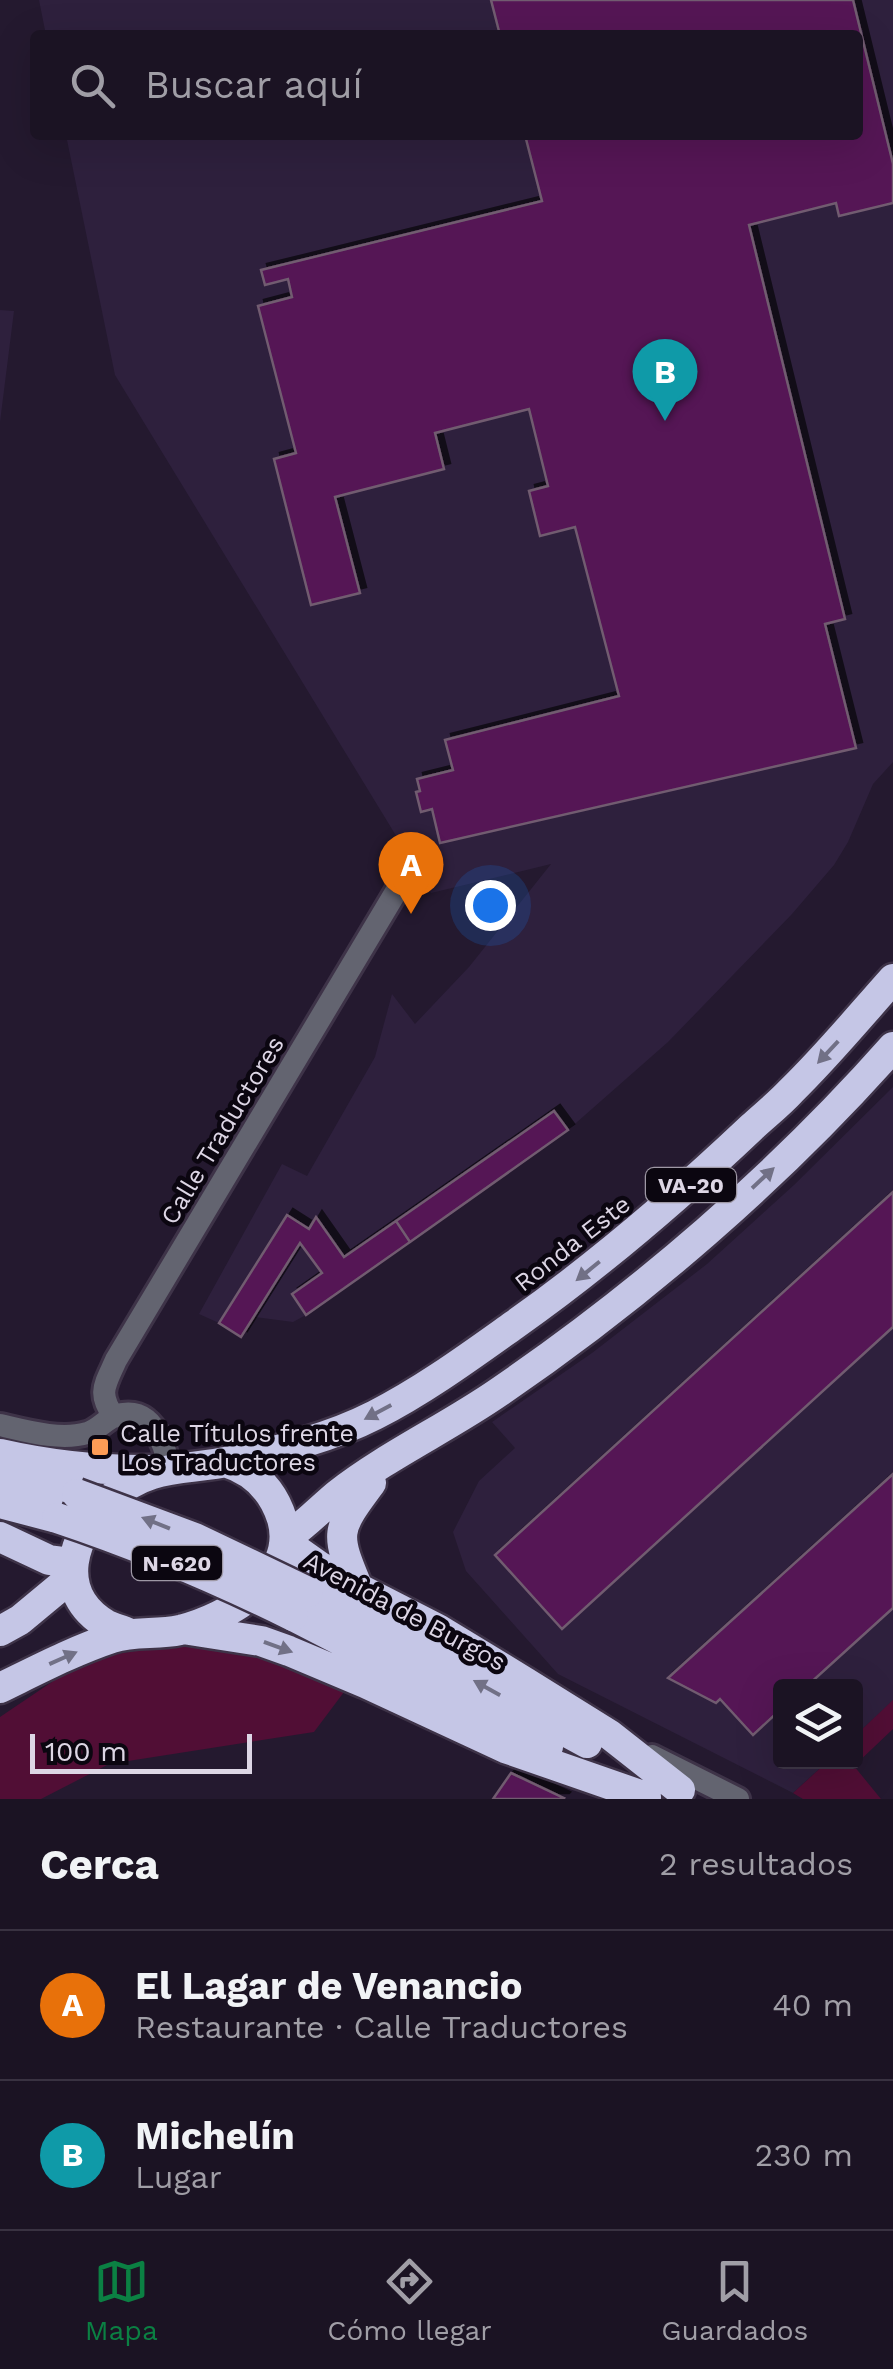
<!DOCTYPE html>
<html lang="es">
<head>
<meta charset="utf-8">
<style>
  body { margin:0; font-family:"Work Sans",sans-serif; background:#241c2b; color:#f1f3f6 }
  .controls { position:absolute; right:30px; bottom:30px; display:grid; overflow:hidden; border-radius:10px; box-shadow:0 10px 40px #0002 }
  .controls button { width:90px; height:90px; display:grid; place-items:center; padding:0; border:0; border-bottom:2px solid #393241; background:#1b1323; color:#f1f3f6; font:50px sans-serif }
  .scale { position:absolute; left:30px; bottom:25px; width:222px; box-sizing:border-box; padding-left:10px; border:5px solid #ddd6e5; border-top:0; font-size:28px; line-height:35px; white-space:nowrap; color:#ddd6e5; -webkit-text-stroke:8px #0b0610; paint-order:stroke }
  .you { position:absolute; left:490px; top:905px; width:35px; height:35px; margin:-25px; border:8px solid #fff; border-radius:50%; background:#1a73e8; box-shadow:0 0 0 15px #1a73e833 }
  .badge { display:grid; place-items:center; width:65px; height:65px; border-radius:50%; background:#0b8043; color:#fff; font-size:32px; font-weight:700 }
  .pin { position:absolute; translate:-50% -82px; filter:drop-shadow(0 2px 5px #0008) }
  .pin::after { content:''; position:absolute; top:52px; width:35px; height:30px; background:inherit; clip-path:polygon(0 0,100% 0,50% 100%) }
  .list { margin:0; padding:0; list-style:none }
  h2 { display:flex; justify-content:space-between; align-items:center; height:130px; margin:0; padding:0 40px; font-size:42px }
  h2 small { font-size:32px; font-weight:400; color:#a09ea6 }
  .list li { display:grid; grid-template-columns:65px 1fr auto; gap:30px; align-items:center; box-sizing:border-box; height:150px; padding:0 40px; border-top:2px solid #393241 }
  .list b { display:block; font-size:38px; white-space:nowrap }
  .list p { margin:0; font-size:32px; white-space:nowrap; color:#a09ea6 }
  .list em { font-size:32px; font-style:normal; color:#a09ea6 }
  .icon { flex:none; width:55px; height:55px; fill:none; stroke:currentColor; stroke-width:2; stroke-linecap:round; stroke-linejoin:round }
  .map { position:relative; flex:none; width:893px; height:1799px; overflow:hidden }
  .search { position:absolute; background:#1b1323; box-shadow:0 10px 40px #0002; left:30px; right:30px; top:30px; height:110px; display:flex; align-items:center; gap:25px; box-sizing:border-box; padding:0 35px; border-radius:10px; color:#a09ea6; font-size:38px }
  .sheet { height:430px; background:#1b1323 }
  nav { display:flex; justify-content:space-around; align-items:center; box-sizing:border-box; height:140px; border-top:2px solid #393241; background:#1b1323; font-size:28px; color:#a09ea6 }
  nav a { display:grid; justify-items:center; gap:5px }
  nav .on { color:#0b8043 }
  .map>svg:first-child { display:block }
  .built { fill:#2e203d }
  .green { fill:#510e35 }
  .building { fill:#541554; stroke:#715b70; stroke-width:2.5; filter:url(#shadow) }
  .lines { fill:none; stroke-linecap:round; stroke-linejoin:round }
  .minor-casing { stroke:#3e3348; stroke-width:28 }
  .highway-casing { stroke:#3e3348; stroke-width:35 }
  .minor { stroke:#636470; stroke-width:22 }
  .highway { stroke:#c5c6e6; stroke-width:30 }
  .highway-bridge-casing { stroke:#3e3348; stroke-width:35; stroke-linecap:butt }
  .highway-bridge { stroke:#c5c6e6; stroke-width:30 }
  .oneway { fill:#717086 }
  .poi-dot { fill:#fd9c56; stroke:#0b0610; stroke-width:4 }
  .labels { text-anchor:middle; stroke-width:9; stroke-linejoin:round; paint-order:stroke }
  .shield { fill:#0b0610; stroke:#9e98a5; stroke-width:2.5 }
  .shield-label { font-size:22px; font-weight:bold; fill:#ddd6e5 }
  .street-label { font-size:25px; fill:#ddd6e5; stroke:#0b0610 }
  .poi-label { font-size:25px; fill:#ddd6e5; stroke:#0b0610; text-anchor:start }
</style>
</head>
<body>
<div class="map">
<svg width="893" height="1799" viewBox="0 0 893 1799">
  <defs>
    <filter id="shadow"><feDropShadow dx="6" dy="-6" stdDeviation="0" flood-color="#0009"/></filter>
  </defs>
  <rect width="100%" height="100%" fill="#24192f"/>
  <!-- built -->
  <path class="built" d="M39,0H893V762L873,784L848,842L834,865L792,914L668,1042L568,1130L306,1315L293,1322L255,1317L241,1337L219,1323L199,1314L282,1164L307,1176L375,1057L392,994L415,1024L469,967L551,864L431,893L115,375L66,135H858V35H46Z
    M0,310L14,311L0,422Z
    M893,1087V1701L856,1735V1686H780V1762H827L793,1793L558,1674L466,1571L453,1532L479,1481L515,1448L492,1422L592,1353L707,1264L794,1185Z"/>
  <!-- green -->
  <path class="green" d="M198,1641L254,1651L344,1692L314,1732L109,1764L41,1799H0V1717L77,1665L110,1655Z
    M893,1700V1729L854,1766L881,1799H803L793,1793L827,1762H856V1735Z"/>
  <!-- building -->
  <path class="building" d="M491,0H853L893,164V203L839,216L836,203L749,225L845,619L825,624L856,748L440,843L432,809L421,812L416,792L420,791L417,779L453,770L445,740L619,696L575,527L540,536L529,491L548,486L529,409L435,433L444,469L335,497L360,593L311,605L274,459L296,453L258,306L292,297L288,279L265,285L261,270L542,201L525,135H858V35H500Z
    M554,1111L568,1130L410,1242L396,1221Z
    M893,1192V1327L562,1629L495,1555Z
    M287,1215L309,1229L316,1217L344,1257L396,1221L410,1242L306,1315L292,1294L322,1273L300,1243L241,1337L219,1323Z
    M893,1474V1608L807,1686H780V1710L753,1735L720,1699L716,1703L668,1678Z
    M511,1773L564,1798L563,1799H493Z"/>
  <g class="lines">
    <!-- minor casing -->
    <g class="minor-casing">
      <path id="minor" d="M114,1417C97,1393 105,1385 116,1360L406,875
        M0,1425C26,1431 61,1441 87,1433C98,1430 105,1420 115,1416C150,1403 165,1442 169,1469
        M652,1756L738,1799"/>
    </g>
    <!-- highway casing -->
    <g class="highway-casing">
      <path id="highway" d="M0,1454C53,1466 99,1471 153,1470
        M0,1474L77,1494
        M0,1503L57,1518
        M0,1537L49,1560L72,1563
        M286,1538C305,1525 320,1509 338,1494C388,1455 447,1428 499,1392C641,1295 779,1176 893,1047
        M285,1545L295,1549L319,1566L358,1588L438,1629L525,1682L610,1735L680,1790
        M358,1588C335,1533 335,1531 371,1483
        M308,1592L587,1743
        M293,1616L548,1747
        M183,1629L261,1641L289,1651L365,1683L505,1748L646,1797
        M0,1631L20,1620L73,1576
        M128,1633C122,1630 113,1628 107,1625C52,1593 72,1533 111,1498C150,1463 185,1471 231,1461C280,1450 330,1438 375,1415C424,1390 469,1357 514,1325C599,1265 677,1198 752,1127C765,1115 779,1104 791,1091C827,1056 859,1017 893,979
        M0,1688C37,1670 73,1651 112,1638C134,1631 157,1635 180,1630C228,1618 299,1577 282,1519C273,1490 254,1471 225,1462"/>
    </g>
    <!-- minor -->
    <use href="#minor" class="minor"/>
    <!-- highway -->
    <use href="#highway" class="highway"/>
    <!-- highway-bridge casing -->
    <g class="highway-bridge-casing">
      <path id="highway-bridge" d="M77,1494L195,1538L308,1592
        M57,1518C138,1545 216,1578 293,1616"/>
    </g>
    <!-- highway-bridge -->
    <use href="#highway-bridge" class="highway-bridge"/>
  </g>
  <!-- one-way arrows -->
  <defs><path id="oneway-solid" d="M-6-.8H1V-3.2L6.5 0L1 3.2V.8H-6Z" transform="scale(2.5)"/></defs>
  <g class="oneway">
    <use href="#oneway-solid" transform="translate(828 1052) rotate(133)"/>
    <use href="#oneway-solid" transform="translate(763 1178) rotate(-43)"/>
    <use href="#oneway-solid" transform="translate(588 1271) rotate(141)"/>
    <use href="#oneway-solid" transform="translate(378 1412) rotate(152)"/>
    <use href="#oneway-solid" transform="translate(156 1523) rotate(-158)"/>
    <use href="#oneway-solid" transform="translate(278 1647) rotate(20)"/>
    <use href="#oneway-solid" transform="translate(63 1658) rotate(-24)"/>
    <use href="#oneway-solid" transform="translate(487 1688) rotate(-151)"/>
  </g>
  <!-- markers -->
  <rect class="poi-dot" x="90" y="1437" width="20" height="20" rx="5"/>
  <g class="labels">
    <!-- shield labels -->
    <g class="shield">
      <rect x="646" y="1168" width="90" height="34" rx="8"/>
      <rect x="132" y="1546" width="90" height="34" rx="8"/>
    </g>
    <g class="shield-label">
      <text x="691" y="1193">VA-20</text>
      <text x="177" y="1571">N-620</text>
    </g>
    <!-- street labels -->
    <g class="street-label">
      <text transform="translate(222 1130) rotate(-59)" y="9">Calle Traductores</text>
      <text transform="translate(572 1243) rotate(-38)" y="9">Ronda Este</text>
      <text transform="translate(405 1611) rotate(28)" y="9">Avenida de Burgos</text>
    </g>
    <!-- poi labels -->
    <g class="poi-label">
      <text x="120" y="1442">Calle Títulos frente<tspan x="120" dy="29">Los Traductores</tspan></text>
    </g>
  </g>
</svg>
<div class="controls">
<button><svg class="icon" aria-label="layers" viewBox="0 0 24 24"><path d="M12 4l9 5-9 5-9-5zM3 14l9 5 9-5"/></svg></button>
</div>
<div class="scale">100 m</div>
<div class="you"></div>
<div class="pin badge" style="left:411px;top:914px;background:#e8710a">A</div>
<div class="pin badge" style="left:665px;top:421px;background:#0f9aa8">B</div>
<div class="search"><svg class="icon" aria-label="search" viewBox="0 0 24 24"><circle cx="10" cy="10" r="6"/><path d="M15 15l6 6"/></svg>Buscar aquí</div>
</div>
<section class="sheet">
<h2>Cerca<small>2 resultados</small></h2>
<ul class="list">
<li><span class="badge" style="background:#e8710a">A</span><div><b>El Lagar de Venancio</b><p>Restaurante · Calle Traductores</p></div><em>40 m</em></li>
<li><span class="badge" style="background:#0f9aa8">B</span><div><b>Michelín</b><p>Lugar</p></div><em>230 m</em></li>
</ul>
</section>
<nav>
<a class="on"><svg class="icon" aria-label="map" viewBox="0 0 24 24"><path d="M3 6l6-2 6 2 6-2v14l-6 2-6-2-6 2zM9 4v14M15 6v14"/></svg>Mapa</a>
<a><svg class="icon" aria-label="directions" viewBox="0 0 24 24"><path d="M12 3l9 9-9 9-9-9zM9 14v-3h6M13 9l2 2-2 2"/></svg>Cómo llegar</a>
<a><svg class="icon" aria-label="saved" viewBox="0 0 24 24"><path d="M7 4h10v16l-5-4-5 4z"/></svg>Guardados</a>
</nav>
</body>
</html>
